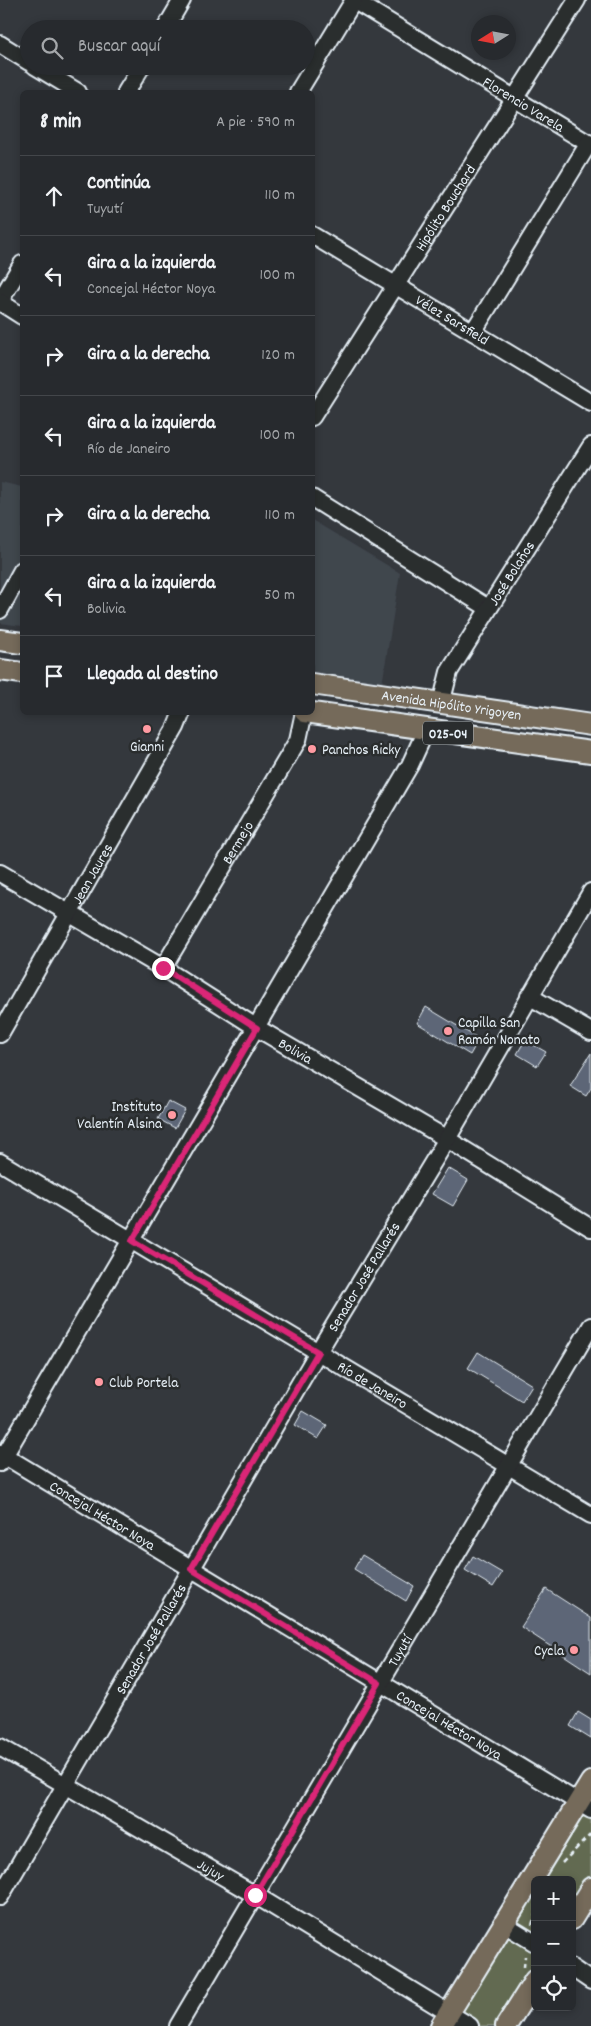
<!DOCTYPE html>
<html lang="es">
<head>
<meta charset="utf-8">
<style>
  body { margin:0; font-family:Dekko,sans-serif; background:#2f3236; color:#f1f3f6 }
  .controls { position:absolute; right:15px; bottom:15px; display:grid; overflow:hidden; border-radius:8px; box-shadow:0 2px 8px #0003 }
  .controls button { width:45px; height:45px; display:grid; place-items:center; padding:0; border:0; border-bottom:1px solid #43464a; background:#272a2e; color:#f1f3f6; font:25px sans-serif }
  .compass { position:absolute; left:471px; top:15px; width:45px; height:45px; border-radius:50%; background:#272a2e; box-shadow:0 2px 8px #0003; rotate:259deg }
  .stop { position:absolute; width:15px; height:15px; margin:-11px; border:4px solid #db2777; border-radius:50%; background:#fff }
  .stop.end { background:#db2777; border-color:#fff; box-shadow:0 1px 5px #0008 }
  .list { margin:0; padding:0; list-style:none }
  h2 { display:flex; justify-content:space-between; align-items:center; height:65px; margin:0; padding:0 20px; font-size:21px }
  h2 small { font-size:16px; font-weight:400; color:#a4a7aa }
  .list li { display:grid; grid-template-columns:32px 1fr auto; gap:15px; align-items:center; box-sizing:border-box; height:80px; padding:0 20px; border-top:1px solid #43464a }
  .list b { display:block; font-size:19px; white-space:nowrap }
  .list p { margin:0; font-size:16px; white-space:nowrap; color:#a4a7aa }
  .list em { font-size:16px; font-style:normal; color:#a4a7aa }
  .icon { flex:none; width:28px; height:28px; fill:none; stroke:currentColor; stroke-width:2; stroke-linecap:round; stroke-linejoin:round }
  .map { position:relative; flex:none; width:591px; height:2026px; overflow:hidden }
  .search { position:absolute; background:#272a2e; box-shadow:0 2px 8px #0003; left:20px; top:20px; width:295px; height:55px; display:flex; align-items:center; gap:12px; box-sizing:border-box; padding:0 18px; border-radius:28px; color:#a4a7aa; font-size:19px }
  .panel { position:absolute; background:#272a2e; box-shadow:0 2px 8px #0003; left:20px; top:90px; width:295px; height:625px; border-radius:8px }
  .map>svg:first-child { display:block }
  .built { fill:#40464e }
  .green { fill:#626b51; stroke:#a5aea4 }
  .building { fill:#5d6677; stroke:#e8f1f8 }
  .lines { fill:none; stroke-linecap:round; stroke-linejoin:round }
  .minor-casing { stroke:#e8f1f8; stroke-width:20 }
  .major-casing { stroke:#e8f1f8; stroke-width:24 }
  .path { stroke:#e8f1f8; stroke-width:2.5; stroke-dasharray:5 4; stroke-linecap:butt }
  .minor { stroke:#2a2d2e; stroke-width:16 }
  .major { stroke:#746a5a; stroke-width:20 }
  .route { stroke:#db2777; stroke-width:6 }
  .poi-dot { fill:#ff9aa2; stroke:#2a2d2e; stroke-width:2 }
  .labels { text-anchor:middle; stroke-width:5; stroke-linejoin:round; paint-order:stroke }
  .shield { fill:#2a2d2e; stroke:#afb6bb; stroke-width:1 }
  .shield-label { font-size:14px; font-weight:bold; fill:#e8f1f8 }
  .street-label { font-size:15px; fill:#e8f1f8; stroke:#2a2d2e }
  .poi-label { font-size:15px; fill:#e8f1f8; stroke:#2a2d2e; text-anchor:start }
</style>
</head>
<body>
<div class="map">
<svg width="591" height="2026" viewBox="0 0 591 2026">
  <rect width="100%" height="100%" fill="#34383d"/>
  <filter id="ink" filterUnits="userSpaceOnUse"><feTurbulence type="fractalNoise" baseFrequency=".02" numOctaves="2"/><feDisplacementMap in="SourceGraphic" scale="10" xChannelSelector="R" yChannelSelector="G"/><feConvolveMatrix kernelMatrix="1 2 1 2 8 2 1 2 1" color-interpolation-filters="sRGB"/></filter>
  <g filter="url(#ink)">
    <!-- built -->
    <path class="built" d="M0,482L22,487V626L0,623Z
      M312,520L400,573L381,691L313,675Z"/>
    <!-- green -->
    <path class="green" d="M591,1782V1888L572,1919V1880H535V1980L506,2026H441Z"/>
    <!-- building -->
    <path class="building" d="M426,1007L479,1039L470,1055L417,1023Z
      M525,1040L546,1052L537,1066L517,1054Z
      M591,1053V1088L586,1096L570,1086Z
      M168,1101L185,1110L175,1128L158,1119Z
      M448,1168L468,1180L453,1206L432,1194Z
      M478,1352L532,1385L522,1401L468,1368Z
      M303,1411L327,1425L318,1439L295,1425Z
      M362,1555L414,1586L406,1601L354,1569Z
      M473,1556L502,1573L493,1587L465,1570Z
      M546,1589L591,1618V1673L521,1627Z
      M578,1712L591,1720V1739L570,1726Z"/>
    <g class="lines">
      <!-- minor casing -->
      <g class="minor-casing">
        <g id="minor">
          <path id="s1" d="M353,0L591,145"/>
          <path d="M165,29L182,0"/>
          <path d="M0,44L29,62"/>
          <path d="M35,66L78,92"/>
          <path d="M126,92L142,66"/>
          <path d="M298,92L354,0"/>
          <path id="s2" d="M312,235L591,403"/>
          <path d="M0,301L22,264"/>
          <path d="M0,302L22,316"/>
          <path d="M473,332L589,143"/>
          <path id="s3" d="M312,417L577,0"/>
          <path d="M312,498L488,608"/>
          <path d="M0,610L22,570"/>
          <path id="s4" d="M441,704L449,672L591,446"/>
          <path id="s5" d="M0,873L163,968L257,1028L447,1139L591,1228"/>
          <path id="s6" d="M163,968L298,740L304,712"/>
          <path d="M529,996L591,1032"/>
          <path id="s7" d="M0,1034L176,727L182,712"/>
          <path id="s8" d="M0,1162L591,1515"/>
          <path id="s9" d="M0,1453L591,1810"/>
          <path d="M0,1463L410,765L426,730"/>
          <path id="s10" d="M0,1747L255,1895L470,2026"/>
          <path id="s11" d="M0,1897L318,1352L447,1139L591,892"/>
          <path d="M504,1924L535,1943"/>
          <path d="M572,1968L591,1981"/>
          <path id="s12" d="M178,2026L591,1326"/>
        </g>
      </g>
      <!-- major casing -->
      <g class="major-casing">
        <g id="major">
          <path d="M0,640L22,643"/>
          <path d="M0,670L22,673"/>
          <path id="s13" d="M312,684L591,725"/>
          <path d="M305,712L591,752"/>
          <path d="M572,1919L591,1888"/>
          <path d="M441,2026L591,1782"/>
          <path d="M506,2026L535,1980"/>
        </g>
      </g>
      <!-- path -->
      <path class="path" d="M562,1863L591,1834
        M532,1925L535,1915
        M524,1967L525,1956"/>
      <!-- minor -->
      <use href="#minor" class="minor"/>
      <!-- major -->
      <use href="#major" class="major"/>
    </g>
  </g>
  <g class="lines" filter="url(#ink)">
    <!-- route -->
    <path class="route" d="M163,968L257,1028L132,1241L318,1352L191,1569L379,1683L255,1895"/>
  </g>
  <!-- markers -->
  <g class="poi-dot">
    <circle cx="147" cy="729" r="5"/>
    <circle cx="312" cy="749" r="5"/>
    <circle cx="448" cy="1031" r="5"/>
    <circle cx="172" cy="1115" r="5"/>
    <circle cx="99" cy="1382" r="5"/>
    <circle cx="574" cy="1650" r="5"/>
  </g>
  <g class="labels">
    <!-- shield labels -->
    <rect class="shield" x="423" y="721.5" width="50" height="23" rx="4"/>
    <g class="shield-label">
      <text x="448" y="738">025-04</text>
    </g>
    <!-- street labels -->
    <g class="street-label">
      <text dy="5" stroke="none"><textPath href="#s1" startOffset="200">Florencio Varela</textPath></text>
      <text dy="5" stroke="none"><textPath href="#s3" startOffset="248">Hipólito Bouchard</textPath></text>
      <text dy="5" stroke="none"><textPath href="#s2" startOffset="164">Vélez Sarsfield</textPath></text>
      <text dy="5" stroke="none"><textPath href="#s4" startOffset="150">José Bolaños</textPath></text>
      <text dy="5" stroke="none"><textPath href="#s13" startOffset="141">Avenida Hipólito Yrigoyen</textPath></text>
      <text dy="5" stroke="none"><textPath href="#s6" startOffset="146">Bermejo</textPath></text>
      <text dy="5" stroke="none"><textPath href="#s7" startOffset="185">Jean Jaures</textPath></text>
      <text dy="5" stroke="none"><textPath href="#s5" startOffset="345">Bolivia</textPath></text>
      <text dy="5" stroke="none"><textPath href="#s11" startOffset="719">Senador José Pallarés</textPath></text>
      <text dy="5" stroke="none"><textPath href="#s8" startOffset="434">Río de Janeiro</textPath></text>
      <text dy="5" stroke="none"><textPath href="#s9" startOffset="120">Concejal Héctor Noya</textPath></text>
      <text dy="5" stroke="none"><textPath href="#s11" startOffset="299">Senador José Pallarés</textPath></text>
      <text dy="5" stroke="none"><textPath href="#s12" startOffset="436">Tuyutí</textPath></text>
      <text dy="5" stroke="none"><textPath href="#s9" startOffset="525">Concejal Héctor Noya</textPath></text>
      <text dy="5" stroke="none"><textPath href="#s10" startOffset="244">Jujuy</textPath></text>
    </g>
    <!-- poi labels -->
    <g class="poi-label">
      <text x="147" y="751" text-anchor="middle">Gianni</text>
      <text x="322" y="754">Panchos Ricky</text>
      <text x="458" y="1027">Capilla San<tspan x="458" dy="17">Ramón Nonato</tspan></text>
      <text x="162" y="1111" text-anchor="end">Instituto<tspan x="162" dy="17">Valentín Alsina</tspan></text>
      <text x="109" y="1387">Club Portela</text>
      <text x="564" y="1655" text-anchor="end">Cycla</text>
    </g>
  </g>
</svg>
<div class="controls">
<button>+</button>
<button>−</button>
<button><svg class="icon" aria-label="locate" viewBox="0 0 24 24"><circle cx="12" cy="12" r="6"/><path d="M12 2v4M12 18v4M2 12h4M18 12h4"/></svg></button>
</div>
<svg class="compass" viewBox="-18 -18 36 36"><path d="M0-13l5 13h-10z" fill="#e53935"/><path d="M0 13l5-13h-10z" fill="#a4a7aa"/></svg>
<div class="stop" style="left:255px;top:1895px"></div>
<div class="stop end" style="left:163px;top:968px"></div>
<div class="search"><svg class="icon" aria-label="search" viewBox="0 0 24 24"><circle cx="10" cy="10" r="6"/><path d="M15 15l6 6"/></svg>Buscar aquí</div>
<section class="panel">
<h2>8 min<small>A pie · 590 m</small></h2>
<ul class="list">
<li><svg class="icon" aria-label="ahead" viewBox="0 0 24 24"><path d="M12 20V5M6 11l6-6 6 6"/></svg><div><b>Continúa</b><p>Tuyutí</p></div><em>110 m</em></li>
<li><svg class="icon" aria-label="left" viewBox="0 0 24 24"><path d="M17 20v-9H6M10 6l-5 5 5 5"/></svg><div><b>Gira a la izquierda</b><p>Concejal Héctor Noya</p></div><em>100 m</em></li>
<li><svg class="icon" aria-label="right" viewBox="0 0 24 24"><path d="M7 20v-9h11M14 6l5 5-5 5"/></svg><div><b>Gira a la derecha</b></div><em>120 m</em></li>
<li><svg class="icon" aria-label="left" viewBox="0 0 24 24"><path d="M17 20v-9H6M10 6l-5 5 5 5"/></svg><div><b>Gira a la izquierda</b><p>Río de Janeiro</p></div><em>100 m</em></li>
<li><svg class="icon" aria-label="right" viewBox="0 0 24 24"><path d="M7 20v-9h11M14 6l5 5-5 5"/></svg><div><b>Gira a la derecha</b></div><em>110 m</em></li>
<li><svg class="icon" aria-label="left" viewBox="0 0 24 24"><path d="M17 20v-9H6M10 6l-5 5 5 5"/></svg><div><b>Gira a la izquierda</b><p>Bolivia</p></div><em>50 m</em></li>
<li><svg class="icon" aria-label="arrive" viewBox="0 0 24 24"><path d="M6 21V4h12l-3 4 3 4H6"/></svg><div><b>Llegada al destino</b></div></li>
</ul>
</section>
</div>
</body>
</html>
